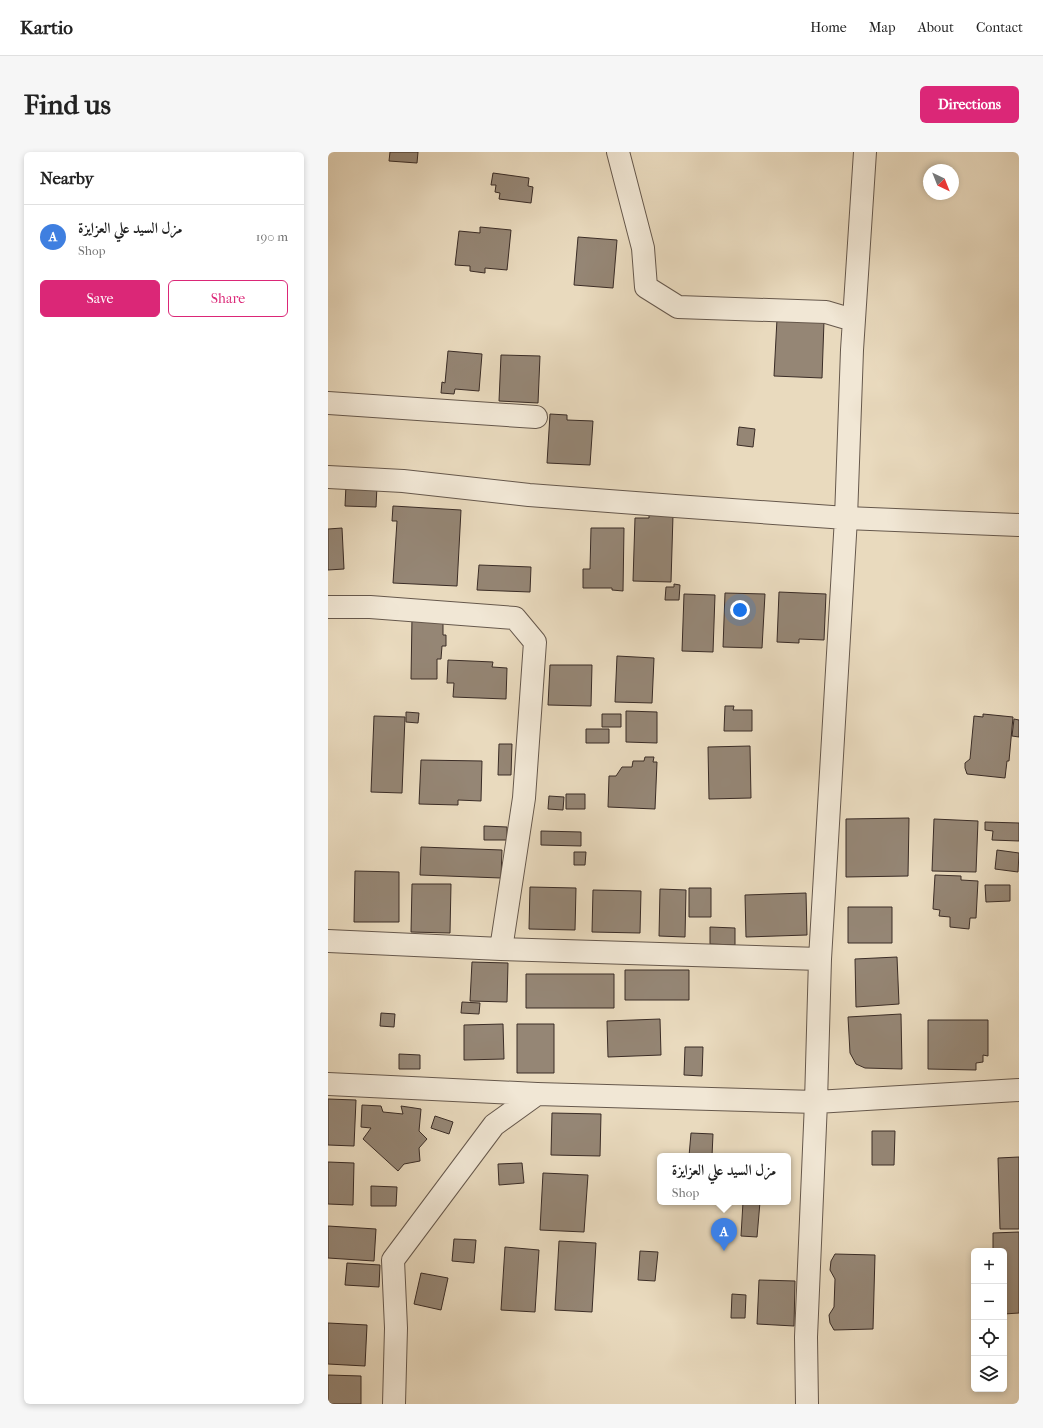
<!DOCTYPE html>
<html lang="en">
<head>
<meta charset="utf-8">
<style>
  body { margin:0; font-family:"IM FELL French Canon",Amiri,serif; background:#f6f6f6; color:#222 }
  .controls { position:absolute; right:12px; bottom:12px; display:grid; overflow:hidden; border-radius:6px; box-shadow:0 2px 6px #0003 }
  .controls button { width:36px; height:36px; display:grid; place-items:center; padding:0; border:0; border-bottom:1px solid #e0e0e0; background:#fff; color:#222; font:20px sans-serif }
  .compass { position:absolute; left:595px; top:12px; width:36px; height:36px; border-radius:50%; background:#fff; box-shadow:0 2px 6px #0003; rotate:137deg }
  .you { position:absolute; left:412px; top:458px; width:14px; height:14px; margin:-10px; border:3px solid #fff; border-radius:50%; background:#1a73e8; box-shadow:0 0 0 6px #1a73e833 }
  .badge { display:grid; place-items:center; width:26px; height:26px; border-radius:50%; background:#db2777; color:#fff; font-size:13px; font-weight:700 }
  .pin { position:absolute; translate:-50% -33px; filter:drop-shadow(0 1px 2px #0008) }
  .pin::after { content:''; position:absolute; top:21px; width:14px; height:12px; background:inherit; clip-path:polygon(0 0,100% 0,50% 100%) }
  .popup { position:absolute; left:329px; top:1001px; width:134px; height:52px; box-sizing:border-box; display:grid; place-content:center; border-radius:6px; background:#fff; filter:drop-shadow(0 1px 3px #0005); font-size:13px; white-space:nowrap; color:#767676 }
  .popup b { font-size:15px; color:#222 }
  .popup::after { content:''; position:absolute; left:50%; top:100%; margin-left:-8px; border:8px solid transparent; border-top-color:#fff }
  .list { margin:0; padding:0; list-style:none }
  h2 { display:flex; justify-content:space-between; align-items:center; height:52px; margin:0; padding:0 16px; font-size:17px }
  h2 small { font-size:13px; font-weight:400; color:#767676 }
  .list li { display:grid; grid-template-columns:26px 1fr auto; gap:12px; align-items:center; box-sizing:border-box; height:64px; padding:0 16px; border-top:1px solid #e0e0e0 }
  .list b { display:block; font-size:15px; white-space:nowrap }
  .list p { margin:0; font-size:13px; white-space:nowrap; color:#767676 }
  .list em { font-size:13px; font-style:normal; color:#767676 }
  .actions { display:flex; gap:8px; padding:12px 16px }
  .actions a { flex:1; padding:9px 0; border:1px solid #db2777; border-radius:6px; text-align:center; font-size:14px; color:#db2777 }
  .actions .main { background:#db2777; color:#fff }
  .icon { flex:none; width:22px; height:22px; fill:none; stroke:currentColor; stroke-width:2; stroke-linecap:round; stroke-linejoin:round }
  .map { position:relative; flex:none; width:691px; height:1252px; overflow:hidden; border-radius:6px }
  header { display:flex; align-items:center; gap:24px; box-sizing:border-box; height:56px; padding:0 20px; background:#fff; border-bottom:1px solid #e0e0e0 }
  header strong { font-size:19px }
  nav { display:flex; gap:22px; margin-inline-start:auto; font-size:14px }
  .intro { display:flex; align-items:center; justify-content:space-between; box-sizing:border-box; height:96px; padding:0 24px }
  h1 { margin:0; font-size:28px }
  .button { padding:10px 18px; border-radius:6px; background:#db2777; color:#fff; font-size:14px; font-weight:700 }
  main { display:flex; gap:24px; padding:0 24px }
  aside { flex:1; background:#fff; border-radius:6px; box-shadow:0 2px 6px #0003 }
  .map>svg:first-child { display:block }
  .building { fill:#958675; stroke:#3a2c26 }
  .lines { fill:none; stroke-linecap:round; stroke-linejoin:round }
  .minor-casing { stroke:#66584c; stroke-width:24 }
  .minor { stroke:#f1e7d5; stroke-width:22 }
</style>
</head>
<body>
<header>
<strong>Kartio</strong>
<nav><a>Home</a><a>Map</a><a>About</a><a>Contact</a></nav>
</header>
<div class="intro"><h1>Find us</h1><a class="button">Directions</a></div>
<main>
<aside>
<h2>Nearby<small></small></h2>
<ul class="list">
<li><span class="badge" style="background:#3f7fe0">A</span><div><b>مزل السيد علي العزايزة</b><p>Shop</p></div><em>190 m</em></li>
</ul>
<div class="actions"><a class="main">Save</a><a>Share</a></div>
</aside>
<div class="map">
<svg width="691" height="1252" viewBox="0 0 691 1252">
  <rect width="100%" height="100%" fill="#e9dabe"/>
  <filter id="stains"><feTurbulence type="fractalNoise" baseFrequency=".005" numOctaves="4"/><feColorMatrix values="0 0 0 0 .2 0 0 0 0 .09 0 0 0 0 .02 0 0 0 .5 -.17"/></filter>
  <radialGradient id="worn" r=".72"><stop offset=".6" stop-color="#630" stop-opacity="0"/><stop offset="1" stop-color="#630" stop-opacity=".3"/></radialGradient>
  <!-- building -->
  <path class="building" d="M62,0H90L89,11L61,9Z
    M165,21L201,26L200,34L205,35L203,51L171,47L172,41L167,40L168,33H163Z
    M152,75L183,78L179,118L157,116V121L142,119V114L127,113L131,79L152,81Z
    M250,85L289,88L285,136L246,133Z
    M449,167L496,169L494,226L446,224Z
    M120,199L154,202L151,239L127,237L126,242L113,241L114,230L117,231Z
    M173,203L212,204L210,251L171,249Z
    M222,262L239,263V268L265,269L262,313L219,311Z
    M411,275L427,277L425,295L409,293Z
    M18,333L49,334L48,355L17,354Z
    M65,354L133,358L129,434L65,431L69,369H64Z
    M321,362L345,363L343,430L305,429L307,366H321Z
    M14,376L16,417L0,418V377Z
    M263,376H296L295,439L284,438V436H255V417H262Z
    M151,413L203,415L202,440L149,438Z
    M346,432L352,433L351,448H337L338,435H346Z
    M451,440L498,442L496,488L471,487V491L449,490Z
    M397,441L437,442L434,496L395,495Z
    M356,442L387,443L385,500L354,499Z
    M84,465H115V483H118V494H114L113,507H109V527H83Z
    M289,504L326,506L324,551L287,550Z
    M120,508L165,510L164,515L179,516L178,547L125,545L126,531H119Z
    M222,513H264L263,554L220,553Z
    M397,554H406L405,558H424V579H396Z
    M298,559L329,560V591L298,590Z
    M78,560L91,561L90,571L78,570Z
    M274,562H293V575H274Z
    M655,562L685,565L681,609H679L677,626L639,622L637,616V611L642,607L646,564L655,565Z
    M46,564L77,565L74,641L43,640Z
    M686,567L691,568V585L684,584Z
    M258,577H281V591H258Z
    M171,592H184L183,623H170Z
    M422,594L423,646L381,647L380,595Z
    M317,605H326L325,610H329L327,657L280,655L281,624H288L294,615H304L305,609H316Z
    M93,608L154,609L153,649L130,648V653L91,652Z
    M238,642H257V657H238Z
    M221,644L236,645L235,658L220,657Z
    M581,666L580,724L518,725V667Z
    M606,667L650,669L648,720L604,719Z
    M657,670L691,671V689L664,688L665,679L657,678Z
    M156,674L179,675V688H156Z
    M213,679L253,680V694L213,693Z
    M93,695L174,698L173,726L92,723Z
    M669,698L691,701L690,720L667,717Z
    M246,700H258L257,713H246Z
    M27,719L71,720V770H26Z
    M607,723L633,724V728L650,729L648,766H642L641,777L622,775V765L611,764L612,758L605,757Z
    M84,732H123L122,781L83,780Z
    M657,733H682V749L658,750Z
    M202,735L248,736L247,778L201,777Z
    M361,736H383V765H361Z
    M332,737L358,738L357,785L331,784Z
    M265,738L313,739L312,781L264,780Z
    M478,741L479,783L418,785L417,743Z
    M520,755H564V791H520Z
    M382,775L407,776V793L382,792Z
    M569,805L571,852L528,855L527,807Z
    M144,810L180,811L179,850L142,849Z
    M297,818H361V848H297Z
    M198,822H286V856H198Z
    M134,850L152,851L151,862L133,861Z
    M53,861L67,862L66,875L52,874Z
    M573,862L574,917L537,916L528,912L522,901L520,865Z
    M332,867L333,903L280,905L279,869Z
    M600,868H660V904L655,903V910L648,911V918L600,917Z
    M175,872L176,907L136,908V873Z
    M189,872H226V921H189Z
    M357,895H375L374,924L356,923Z
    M71,902L92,903V917H71Z
    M0,947L28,948L26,994L0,993Z
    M34,953L53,954L55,960L75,962L73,954L93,957L91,979L99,987L91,996L92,1009L76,1012L70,1019L35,987L43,976L33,975Z
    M224,961L273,962L272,1004L223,1003Z
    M107,964L125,970L121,982L103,976Z
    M544,979H567L566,1013H544Z
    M363,981L385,982L384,1004H361Z
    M691,1005V1077H672L670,1006Z
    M0,1010L26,1011L25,1053L0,1052Z
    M194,1011L196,1031L171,1033L170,1012Z
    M215,1021L260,1023L256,1080L212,1078Z
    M43,1034L69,1035L68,1054H43Z
    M415,1050H432L429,1085L413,1084Z
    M0,1074L48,1077L46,1109L0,1106Z
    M691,1080V1161L676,1162V1099H665V1081Z
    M126,1087L148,1088L146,1111L124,1109Z
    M231,1089L268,1091L264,1160L227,1158Z
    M177,1095L211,1098L207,1160L173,1158Z
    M312,1099L330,1100L327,1129L310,1128Z
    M507,1102L547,1103L545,1177L506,1178L502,1171L501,1163L506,1155L507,1127L502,1118L503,1109Z
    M19,1111L52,1113L51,1135L17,1133Z
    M93,1121L120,1126L113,1158L86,1152Z
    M431,1128L467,1129L466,1174L429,1172Z
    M404,1142L418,1143L417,1166H403Z
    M0,1171L39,1173L37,1214L0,1212Z
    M0,1223L33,1224V1252H0Z"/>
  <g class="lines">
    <!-- minor casing -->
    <g class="minor-casing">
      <path id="minor" d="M290,0L315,96L318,135L350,155L498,160L525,168
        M0,251L208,265
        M0,325L75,329L201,343L347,354L518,366L691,373
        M0,455H42L187,466L207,490L196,646L173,797
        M0,789L173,797L492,807
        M0,932L209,942L488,950L691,938
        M66,1252L68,1176L65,1108L166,973L209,942
        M479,1252L478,1185L488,950L492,807L518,366L524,198L537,0"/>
    </g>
    <!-- minor -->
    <use href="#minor" class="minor"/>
  </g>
  <rect width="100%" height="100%" filter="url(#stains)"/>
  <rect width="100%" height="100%" fill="url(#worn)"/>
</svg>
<div class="controls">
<button>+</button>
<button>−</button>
<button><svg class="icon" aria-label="locate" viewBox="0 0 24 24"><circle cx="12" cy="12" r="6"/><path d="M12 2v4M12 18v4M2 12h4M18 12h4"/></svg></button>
<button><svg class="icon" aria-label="layers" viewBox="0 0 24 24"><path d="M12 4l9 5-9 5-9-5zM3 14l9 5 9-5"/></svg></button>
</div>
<svg class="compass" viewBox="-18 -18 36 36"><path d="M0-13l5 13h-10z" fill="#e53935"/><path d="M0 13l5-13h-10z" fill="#767676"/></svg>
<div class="you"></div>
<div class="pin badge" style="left:396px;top:1099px;background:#3f7fe0">A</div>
<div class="popup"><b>مزل السيد علي العزايزة</b>Shop</div>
</div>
</main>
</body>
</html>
